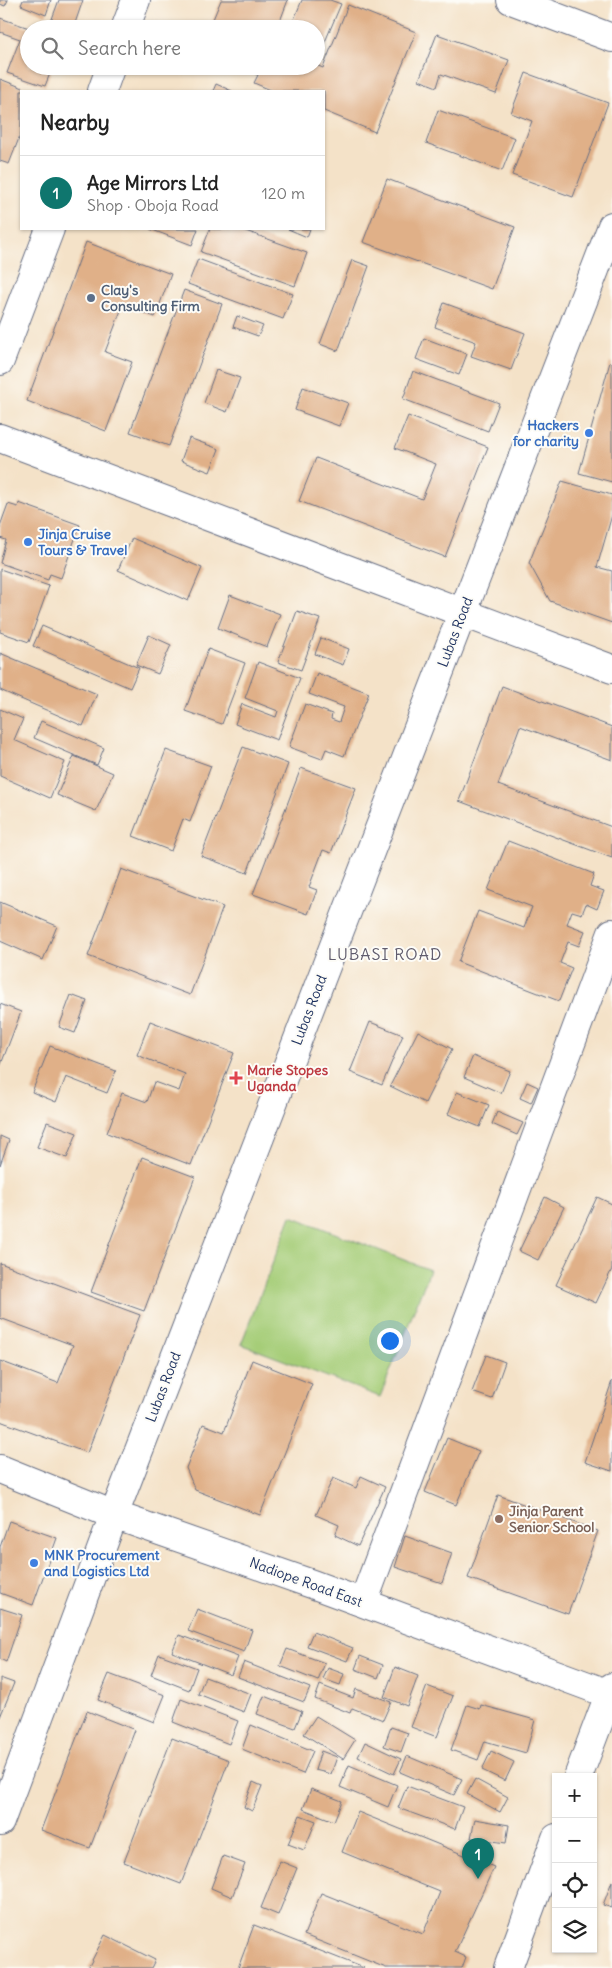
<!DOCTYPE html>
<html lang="en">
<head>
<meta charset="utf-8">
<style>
  body { margin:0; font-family:Delius,sans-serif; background:#f6f6f6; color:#222 }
  .controls { position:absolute; right:15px; bottom:15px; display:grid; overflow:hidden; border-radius:0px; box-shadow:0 1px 4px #0004 }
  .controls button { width:45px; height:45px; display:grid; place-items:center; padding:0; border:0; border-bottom:1px solid #e0e0e0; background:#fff; color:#222; font:25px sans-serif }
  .you { position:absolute; left:389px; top:1340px; width:18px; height:18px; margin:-12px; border:4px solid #fff; border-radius:50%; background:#1a73e8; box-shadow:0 0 0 8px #1a73e833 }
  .badge { display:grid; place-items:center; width:32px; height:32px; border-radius:50%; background:#0f766e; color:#fff; font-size:16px; font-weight:700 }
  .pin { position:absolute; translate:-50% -41px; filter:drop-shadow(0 1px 2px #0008) }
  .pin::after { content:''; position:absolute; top:26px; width:18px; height:15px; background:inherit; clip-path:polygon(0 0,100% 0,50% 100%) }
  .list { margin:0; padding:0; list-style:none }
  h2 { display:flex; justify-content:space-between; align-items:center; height:65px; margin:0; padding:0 20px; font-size:21px }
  h2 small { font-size:16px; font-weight:400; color:#767676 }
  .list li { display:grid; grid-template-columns:32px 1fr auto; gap:15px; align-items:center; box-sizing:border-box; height:75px; padding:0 20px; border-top:1px solid #e0e0e0 }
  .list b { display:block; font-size:19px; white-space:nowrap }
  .list p { margin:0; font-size:16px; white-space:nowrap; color:#767676 }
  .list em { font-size:16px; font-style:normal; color:#767676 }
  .icon { flex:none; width:28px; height:28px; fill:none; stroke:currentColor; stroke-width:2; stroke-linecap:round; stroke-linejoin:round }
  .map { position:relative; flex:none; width:612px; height:1968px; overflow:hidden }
  .search { position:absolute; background:#fff; box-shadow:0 1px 4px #0004; left:20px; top:20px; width:305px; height:55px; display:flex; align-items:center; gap:12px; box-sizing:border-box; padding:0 18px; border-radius:28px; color:#767676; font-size:19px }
  .panel { position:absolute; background:#fff; box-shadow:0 1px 4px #0004; left:20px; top:90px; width:305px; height:140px; border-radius:0px }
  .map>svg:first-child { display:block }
  .green { fill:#a6cd78; stroke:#607e6b }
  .building { fill:#e0b088 }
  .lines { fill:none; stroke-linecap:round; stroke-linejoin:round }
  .minor-casing { stroke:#676e83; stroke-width:30 }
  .minor { stroke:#fff; stroke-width:28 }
  .service-dot { fill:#5c6f8a; stroke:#fdfcf7; stroke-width:2 }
  .shop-dot { fill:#3f7fe0; stroke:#fdfcf7; stroke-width:2 }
  .health-dot { fill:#e0444e; stroke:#fdfcf7; stroke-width:2 }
  .education-dot { fill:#8d6e63; stroke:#fdfcf7; stroke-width:2 }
  .labels { text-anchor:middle; stroke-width:4; stroke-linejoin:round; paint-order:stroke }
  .service-label { font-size:14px; font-weight:bold; fill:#4e5e75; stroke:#fdfcf7; text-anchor:start }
  .shop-label { font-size:14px; font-weight:bold; fill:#366cbe; stroke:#fdfcf7; text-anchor:start }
  .street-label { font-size:14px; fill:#1b2f5e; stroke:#fdfcf7 }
  .health-label { font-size:14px; font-weight:bold; fill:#be3a42; stroke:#fdfcf7; text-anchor:start }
  .education-label { font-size:14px; font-weight:bold; fill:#785e54; stroke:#fdfcf7; text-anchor:start }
  .quarter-label { font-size:16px; letter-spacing:1px; fill:#605c6d; stroke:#fdfcf7 }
</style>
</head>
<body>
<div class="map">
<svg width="612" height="1968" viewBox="0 0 612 1968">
  <rect width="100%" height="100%" fill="#fdfcf7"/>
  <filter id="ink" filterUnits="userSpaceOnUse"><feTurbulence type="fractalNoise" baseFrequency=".02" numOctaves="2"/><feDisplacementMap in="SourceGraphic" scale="10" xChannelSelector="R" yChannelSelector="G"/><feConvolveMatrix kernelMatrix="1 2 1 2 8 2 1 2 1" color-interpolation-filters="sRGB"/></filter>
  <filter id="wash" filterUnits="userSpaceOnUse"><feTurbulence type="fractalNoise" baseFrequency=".0096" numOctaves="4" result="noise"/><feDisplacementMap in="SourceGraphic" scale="20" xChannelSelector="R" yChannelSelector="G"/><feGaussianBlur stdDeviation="1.12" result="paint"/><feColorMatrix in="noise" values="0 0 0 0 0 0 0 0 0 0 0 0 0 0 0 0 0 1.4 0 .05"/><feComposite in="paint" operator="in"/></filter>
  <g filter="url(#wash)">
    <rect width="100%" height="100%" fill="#f4e2c8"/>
    <!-- green -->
    <path class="green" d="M291,1216L430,1270L380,1397L241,1344Z"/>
    <g id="blocks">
      <!-- building -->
      <path class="building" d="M0,0H8L5,6L0,4Z
        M23,0H51L46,15L21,5Z
        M59,0H83L73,29L49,27Z
        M221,0H288L277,29H209Z
        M302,0H330L341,4L316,63V29H290Z
        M348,5L416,32L375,132L324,111V91H273L254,83L258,75L238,66L316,65L323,68Z
        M0,18L29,28V66H53L45,86L7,73L20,39L0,32Z
        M437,34L509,60L496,94L441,74L437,87L419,80Z
        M526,73L608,103L573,197L512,175L532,121L511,113Z
        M0,79L31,91H21V133L9,164L0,161Z
        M216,84L232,91H213Z
        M438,110L515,138L502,171L426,143Z
        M387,179L515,227L492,289L363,242Z
        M150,229H198L192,245Z
        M210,229H240L307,253L295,286L201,252Z
        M288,229H310L307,237Z
        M86,242L171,274L155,317L123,305L105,352L132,362L106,431L27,401Z
        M198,259L293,294L283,319L188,284Z
        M352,260L369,266L338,351L320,344Z
        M184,290L222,304L169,446L130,432Z
        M444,303L525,333L511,370L471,356L476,342L435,327Z
        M237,316L263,326L258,336L233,327Z
        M424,338L467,354L459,375L416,359Z
        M610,362L612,363V482L579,473Z
        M216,370L240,378L227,412L204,403Z
        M413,371L499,403L488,431L403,399Z
        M303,387L348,403L339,426L295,410Z
        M408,416L488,447L445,557L299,501L316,458L422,499L436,464L395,448Z
        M189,438L219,449L210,472L181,461Z
        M562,481L612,495V515L597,567L612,571V623L550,601L529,563Z
        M19,503L80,525L61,578L50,574L48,580L0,563L6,540L0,538V526L8,504L18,507Z
        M132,538L202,568L188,601L118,570Z
        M0,569L49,586L29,642L0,632Z
        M230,595L280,614L267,647L218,628Z
        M297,611L320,619L301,670L278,662Z
        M42,626L139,668L130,688L33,646Z
        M149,635L171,645L158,674L136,665Z
        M321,638L349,649L343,665L315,654Z
        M208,649L245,663L222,724L185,711Z
        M0,653L97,694L83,726L0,690Z
        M258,662L300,678L277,740L235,724L242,704L276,717L278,711L245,698Z
        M317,673L369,693L344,756L326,749L322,759L289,747L305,704L332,714L331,719L339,722L344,707L309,694Z
        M502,686L612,727V760L520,726L498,785L612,827V858L459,801Z
        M0,709L23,719L14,740L65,762L50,798L0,776Z
        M41,721L104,748L97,765L34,738Z
        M243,747L288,764L247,873L201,856Z
        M166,750L211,766L190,822L183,819L171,851L133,836Z
        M74,756L113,773L96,811L57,795Z
        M301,768L356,788L331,853L323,850L309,887L317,890L308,914L253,894Z
        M508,841L594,874L590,886L604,891L597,909L586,904L582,914L572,911L567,924L585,931L579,946L568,942L560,963L572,968L559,1001L458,962L478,911L524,928L532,907L488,890Z
        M121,869L223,907L190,995L88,956Z
        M0,902L57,926L43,960L0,941Z
        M71,995L87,1001L75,1033L59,1027Z
        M0,1004L21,1012L0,1067Z
        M150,1021L234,1053L191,1165L107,1133L122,1093L147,1102L154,1082L179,1091L185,1074L137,1055Z
        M370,1022L403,1035L382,1085L350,1072Z
        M418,1031L452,1049L425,1103L390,1086Z
        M50,1046L116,1071L107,1093L66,1077L56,1102L32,1092Z
        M473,1056L510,1071L501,1093L464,1077Z
        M527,1082L538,1087L531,1103L520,1098Z
        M457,1092L489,1105L480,1127L448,1114Z
        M497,1112L523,1123L517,1135L492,1124Z
        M47,1122L77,1133L67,1158L37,1147Z
        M0,1136L9,1140L0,1165Z
        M142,1157L195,1177L144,1311L91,1292Z
        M545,1197L564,1207L538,1260L519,1251Z
        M597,1197L612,1204V1269L596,1303L556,1285Z
        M0,1263L140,1315L87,1453L0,1421V1361L58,1383L73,1345L0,1318Z
        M486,1355L505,1362L492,1399L472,1392Z
        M252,1360L312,1384L260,1515L195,1490L186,1468L203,1424L224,1432Z
        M612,1381V1471L585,1462Z
        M447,1438L479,1451L456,1505L425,1492Z
        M361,1476L385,1487L358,1546L335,1535L339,1525L316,1515L333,1478L356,1488Z
        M498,1495L598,1531L568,1614L468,1578Z
        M9,1521L57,1538L33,1605L0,1593V1547Z
        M405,1536L452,1553L442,1583L395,1567Z
        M0,1608L22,1615L6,1662L0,1659Z
        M197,1609L252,1630L244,1652L188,1631Z
        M313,1632L353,1648L347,1661L307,1646Z
        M179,1635L238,1657L231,1675L172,1652Z
        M287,1649L325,1663L318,1681L280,1666Z
        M159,1654L197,1668L189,1690L151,1675Z
        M360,1656L383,1665L378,1678L355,1669Z
        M244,1662L310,1688L304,1702L238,1677Z
        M395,1667L418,1676L407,1706L384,1697Z
        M328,1668L344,1674L340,1685L323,1679Z
        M109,1674L165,1695L154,1722L98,1700Z
        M205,1677L251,1694L244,1712L198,1694Z
        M0,1678L14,1683L0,1717Z
        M320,1685L353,1698L356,1689L391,1702L383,1720L352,1708L350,1713L315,1699Z
        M427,1686L453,1696L437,1737L411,1727Z
        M264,1696L302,1711L295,1728L257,1714Z
        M181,1699L238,1721L229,1744L173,1722Z
        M467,1705L480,1709L481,1705L535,1720L526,1753L485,1741L478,1760L451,1750Z
        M87,1711L135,1730L90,1848L41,1830Z
        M316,1716L355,1740L343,1759L304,1734Z
        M251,1725L313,1751L303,1774L242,1749Z
        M391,1727L408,1733L401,1752L384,1746Z
        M172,1738L229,1760L181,1884L124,1862Z
        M365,1742L401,1759L394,1774L358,1757Z
        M321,1751L337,1757L331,1774L315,1770Z
        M491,1751L514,1762L505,1781L482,1770Z
        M407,1756L462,1779L454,1795L400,1772Z
        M349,1765L397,1785L388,1807L340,1787Z
        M475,1779L508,1797L500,1812L467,1794Z
        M253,1782L262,1786L252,1811L244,1807Z
        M407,1786L463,1807L455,1829L398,1808Z
        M311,1789L342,1801L334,1821L303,1809Z
        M358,1812L494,1867L455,1952L466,1957L462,1968H386L304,1935L321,1893L423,1934L440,1892L342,1852Z
        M300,1815L316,1821L304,1850L288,1844Z
        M475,1819L509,1825L506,1843L471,1838Z
        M223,1856L245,1864L232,1897L211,1888Z
        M280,1861L297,1868L278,1915L261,1908Z
        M612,1881V1908L603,1905Z
        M254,1925L364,1968H238Z
        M105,1935L155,1960L151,1968H88Z"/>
    </g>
  </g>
  <g filter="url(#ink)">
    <use href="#blocks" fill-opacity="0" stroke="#676e83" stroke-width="1"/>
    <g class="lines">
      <!-- minor casing -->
      <g class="minor-casing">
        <path id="minor" d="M511,0L612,38
          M125,29L136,0
          M102,91L111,66
          M0,361L50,229
          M0,438L612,669
          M0,1469L114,1515L312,1584L612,1695
          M363,1603L612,933
          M578,1777L612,1687
          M0,1822L114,1515L612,226
          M508,1968L556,1838"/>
      </g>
      <!-- minor -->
      <use href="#minor" class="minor"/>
    </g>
  </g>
  <!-- markers -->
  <circle class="service-dot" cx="91" cy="298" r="5"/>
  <g class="shop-dot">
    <circle cx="589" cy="433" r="5"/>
    <circle cx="28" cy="542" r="5"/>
    <circle cx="34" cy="1563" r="5"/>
  </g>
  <path class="health-dot" d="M233.5 1070.5h5v5h5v5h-5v5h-5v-5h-5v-5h5z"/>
  <circle class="education-dot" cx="499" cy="1519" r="5"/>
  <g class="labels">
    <!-- service labels -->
    <g class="service-label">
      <text x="101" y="295">Clay's<tspan x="101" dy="16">Consulting Firm</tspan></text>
    </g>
    <!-- shop labels -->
    <g class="shop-label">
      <text x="579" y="430" text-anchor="end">Hackers<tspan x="579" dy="16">for charity</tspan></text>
      <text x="38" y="539">Jinja Cruise<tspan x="38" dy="16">Tours &amp; Travel</tspan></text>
      <text x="44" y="1560">MNK Procurement<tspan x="44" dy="16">and Logistics Ltd</tspan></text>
    </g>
    <!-- street labels -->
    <g class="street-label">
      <text transform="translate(455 632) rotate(-69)" y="5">Lubas Road</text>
      <text transform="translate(309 1010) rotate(-69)" y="5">Lubas Road</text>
      <text transform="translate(163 1387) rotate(-69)" y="5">Lubas Road</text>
      <text transform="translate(306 1582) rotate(20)" y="5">Nadiope Road East</text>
    </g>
    <!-- health labels -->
    <g class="health-label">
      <text x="247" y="1075">Marie Stopes<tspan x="247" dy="16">Uganda</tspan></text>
    </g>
    <!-- education labels -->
    <g class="education-label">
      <text x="509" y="1516">Jinja Parent<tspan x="509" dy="16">Senior School</tspan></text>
    </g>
    <!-- quarter labels -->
    <g class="quarter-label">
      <text x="385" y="960">LUBASI ROAD</text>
    </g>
  </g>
</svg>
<div class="controls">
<button>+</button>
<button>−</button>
<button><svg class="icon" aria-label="locate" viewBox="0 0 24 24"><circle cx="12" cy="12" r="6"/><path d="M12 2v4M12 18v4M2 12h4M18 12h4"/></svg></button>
<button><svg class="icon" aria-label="layers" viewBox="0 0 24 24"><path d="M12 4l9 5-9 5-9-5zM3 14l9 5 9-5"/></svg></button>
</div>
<div class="you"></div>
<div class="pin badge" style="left:478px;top:1879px">1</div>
<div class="search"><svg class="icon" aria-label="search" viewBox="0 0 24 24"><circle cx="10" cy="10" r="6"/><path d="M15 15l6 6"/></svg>Search here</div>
<section class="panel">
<h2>Nearby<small></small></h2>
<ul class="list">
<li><span class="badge">1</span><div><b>Age Mirrors Ltd</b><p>Shop · Oboja Road</p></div><em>120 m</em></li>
</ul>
</section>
</div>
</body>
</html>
